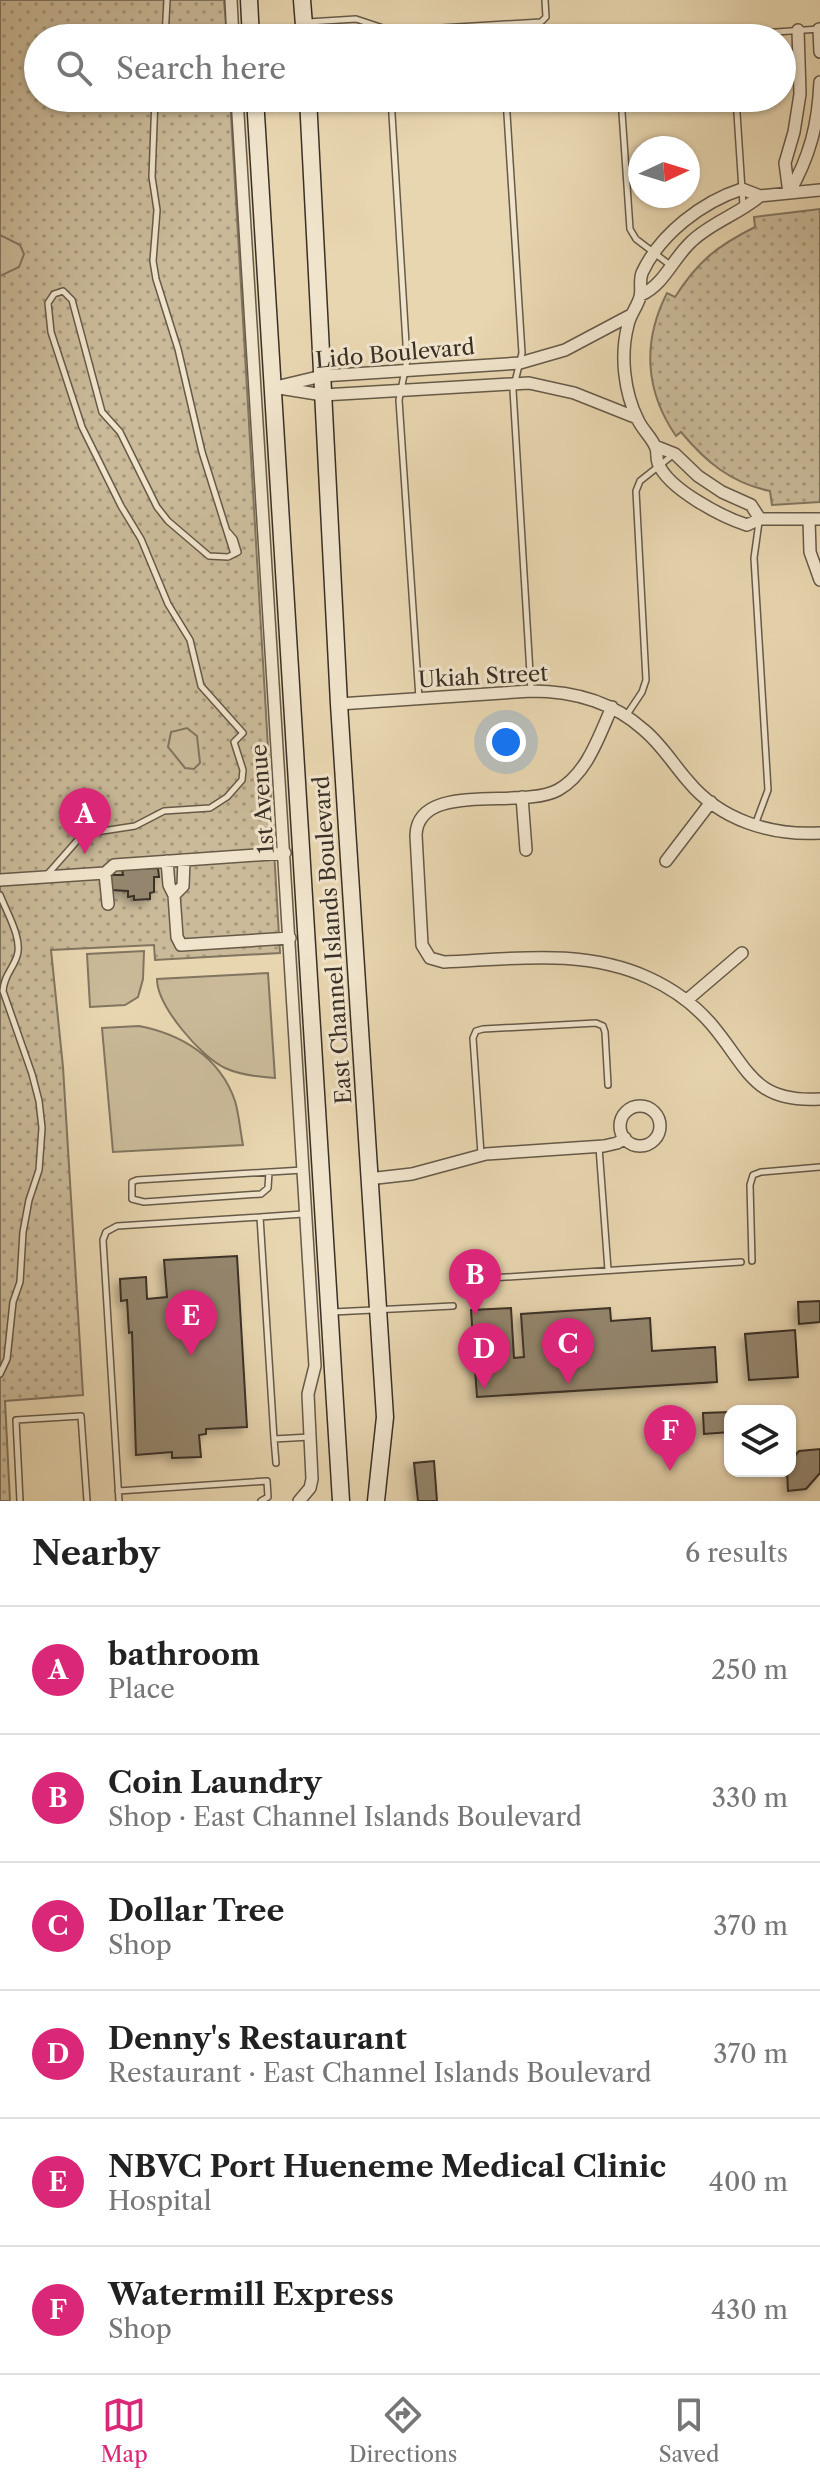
<!DOCTYPE html>
<html lang="en">
<head>
<meta charset="utf-8">
<style>
  body { margin:0; font-family:"Libre Caslon Text",serif; background:#f6f6f6; color:#222 }
  .controls { position:absolute; right:24px; bottom:24px; display:grid; overflow:hidden; border-radius:16px; box-shadow:0 2px 6px #0004 }
  .controls button { width:72px; height:72px; display:grid; place-items:center; padding:0; border:0; border-bottom:2px solid #e0e0e0; background:#fff; color:#222; font:40px sans-serif }
  .compass { position:absolute; left:628px; top:136px; width:72px; height:72px; border-radius:50%; background:#fff; box-shadow:0 2px 6px #0004; rotate:86deg }
  .you { position:absolute; left:506px; top:742px; width:28px; height:28px; margin:-20px; border:6px solid #fff; border-radius:50%; background:#1a73e8; box-shadow:0 0 0 12px #1a73e833 }
  .badge { display:grid; place-items:center; width:52px; height:52px; border-radius:50%; background:#db2777; color:#fff; font-size:26px; font-weight:700 }
  .pin { position:absolute; translate:-50% -66px; filter:drop-shadow(0 2px 4px #0008) }
  .pin::after { content:''; position:absolute; top:42px; width:28px; height:24px; background:inherit; clip-path:polygon(0 0,100% 0,50% 100%) }
  .list { margin:0; padding:0; list-style:none }
  h2 { display:flex; justify-content:space-between; align-items:center; height:104px; margin:0; padding:0 32px; font-size:34px }
  h2 small { font-size:26px; font-weight:400; color:#767676 }
  .list li { display:grid; grid-template-columns:52px 1fr auto; gap:24px; align-items:center; box-sizing:border-box; height:128px; padding:0 32px; border-top:2px solid #e0e0e0 }
  .list b { display:block; font-size:30px; white-space:nowrap }
  .list p { margin:0; font-size:26px; white-space:nowrap; color:#767676 }
  .list em { font-size:26px; font-style:normal; color:#767676 }
  .icon { flex:none; width:44px; height:44px; fill:none; stroke:currentColor; stroke-width:2; stroke-linecap:round; stroke-linejoin:round }
  .map { position:relative; flex:none; width:820px; height:1501px; overflow:hidden }
  .search { position:absolute; background:#fff; box-shadow:0 2px 6px #0004; left:24px; right:24px; top:24px; height:88px; display:flex; align-items:center; gap:20px; box-sizing:border-box; padding:0 28px; border-radius:44px; color:#767676; font-size:30px }
  .sheet { height:872px; background:#fff }
  nav { display:flex; justify-content:space-around; align-items:center; box-sizing:border-box; height:112px; border-top:2px solid #e0e0e0; background:#fff; font-size:22px; color:#767676 }
  nav a { display:grid; justify-items:center; gap:4px }
  nav .on { color:#db2777 }
  .map>svg:first-child { display:block }
  .grass { fill:url(#grass-dots); stroke:#827560; stroke-width:2 }
  .garden { fill:#caba99; stroke:#827560; stroke-width:2 }
  .building { fill:#94866e; stroke:#3a3026; stroke-width:2; filter:url(#shadow) }
  .lines { fill:none; stroke-linecap:round; stroke-linejoin:round }
  .service-casing { stroke:#665a48; stroke-width:8 }
  .minor-casing { stroke:#665a48; stroke-width:14 }
  .secondary-casing { stroke:#3a3026; stroke-width:19 }
  .service { stroke:#f0e4cc; stroke-width:5 }
  .minor { stroke:#f0e4cc; stroke-width:11 }
  .secondary { stroke:#f0e4cc; stroke-width:16 }
  .labels { text-anchor:middle; stroke-width:6; stroke-linejoin:round; paint-order:stroke }
  .street-label { font-size:22px; fill:#3a3026; stroke:#f0e4cc }
</style>
</head>
<body>
<div class="map">
<svg width="820" height="1501" viewBox="0 0 820 1501">
  <defs>
    <pattern id="grass-dots" width="8" height="8" patternUnits="userSpaceOnUse" patternTransform="scale(2)"><rect width="8" height="8" fill="#caba99"/><path d="M2 2h.1M6 6h.1" fill="none" stroke="#a5987d" stroke-width="1.8" stroke-linecap="round"/></pattern>
    <filter id="shadow"><feDropShadow dx="-4.5" dy="4.5" stdDeviation="4" flood-color="#0004"/></filter>
  </defs>
  <rect width="100%" height="100%" fill="#e8d6b0"/>
  <filter id="stains"><feTurbulence type="fractalNoise" baseFrequency=".0025" numOctaves="4"/><feColorMatrix values="0 0 0 0 .2 0 0 0 0 .09 0 0 0 0 .02 0 0 0 .5 -.17"/></filter>
  <radialGradient id="worn" r=".72"><stop offset=".6" stop-color="#630" stop-opacity="0"/><stop offset="1" stop-color="#630" stop-opacity=".3"/></radialGradient>
  <!-- grass -->
  <path class="grass" d="M0,0H224L227,38H38V98H230L280,953L155,960L154,945L51,950L63,1067L83,1395L5,1401L10,1501H0Z
    M820,209V502L772,505L770,491C731,483 706,462 681,432L676,436C645,391 642,342 667,293L675,297C698,261 717,246 755,227L754,217Z"/>
  <!-- garden -->
  <path class="garden" d="M0,235L20,245L24,254L19,267L0,276Z
    M187,728L197,736L200,763L194,769L185,768L168,747L171,732Z
    M144,951L143,979L138,997L125,1005L90,1007L87,954Z
    M268,973L275,1078C259,1077 240,1075 225,1068C201,1057 157,1006 157,979Z
    M139,1026C181,1034 220,1057 235,1101C239,1114 240,1130 243,1145L113,1152L102,1028Z"/>
  <!-- building -->
  <path class="building" d="M158,868L159,877H154V892L150,893V899L134,900V896L128,897V891L111,890L109,875H123L122,869Z
    M237,1256L247,1427L206,1429V1434L199,1435L201,1457L172,1458V1452L136,1455L132,1332L129,1333L127,1300L121,1301L120,1279L146,1277L147,1299L167,1297L164,1260Z
    M820,1301V1322L799,1324L798,1302Z
    M511,1308L514,1358L524,1357L521,1314L610,1308L611,1321L650,1318L652,1351L715,1347L717,1382L477,1397L471,1310Z
    M795,1330L798,1377L749,1380L745,1334Z
    M730,1412V1432L704,1434L703,1413Z
    M820,1449V1473L806,1489L788,1491L787,1471H790V1461L799,1451Z
    M434,1461L437,1501H418L414,1463Z"/>
  <g class="lines">
    <!-- service casing -->
    <g class="service-casing">
      <path id="service" d="M308,22L356,19L392,31L541,22L546,17L545,0
        M165,38L167,0
        M688,38L819,29
        M155,98L152,177L157,210L153,261L156,279L178,349L202,452L234,554
        M391,98L407,360L399,400L419,698
        M506,98L522,353L513,390L531,690
        M621,98L630,229L636,239L670,265
        M736,98L743,205
        M626,716L642,692L646,680L636,491L640,481L674,454
        M755,825L768,790L754,558L759,522
        M46,876L83,834L135,826L164,811L210,808L227,797L242,780L243,770L234,742L243,733L201,686L190,640L168,604L141,539L121,506L82,427L51,332L48,303L54,294L63,291L72,300L102,412L120,432L157,507L168,521L209,556L228,557L238,552L234,539L228,532
        M0,895C6,911 23,939 17,956C13,969 4,975 3,991L32,1074L39,1101L42,1128L39,1170L29,1200L23,1232L20,1282L13,1302L7,1359L0,1374
        M599,1147L608,1270
        M481,1154L473,1038L476,1031L483,1029L596,1023L603,1026L605,1032L608,1085
        M269,1172L268,1188L261,1194L144,1202L132,1199V1182L137,1180L303,1170
        M303,1214L260,1217L274,1439L310,1437
        M752,1261L750,1185L753,1175L761,1172L820,1167
        M475,1279L741,1262
        M333,1312L453,1306
        M274,1439L276,1463
        M118,1491L267,1481L268,1497L261,1501
        M20,1501L16,1420L81,1416L87,1501
        M119,1501L103,1240L106,1232L117,1226L260,1217"/>
    </g>
    <!-- minor casing -->
    <g class="minor-casing">
      <path id="minor" d="M231,0L233,38
        M819,29L820,52
        M237,98L315,1366L308,1394L312,1479L310,1488L299,1501
        M820,190L760,196L742,189C702,202 660,234 642,273C639,281 642,289 640,297C637,307 630,315 628,325C620,355 624,392 638,420C642,429 651,437 655,446C658,451 656,458 658,463C668,489 722,517 747,525L760,519H820
        M789,193L785,163L794,132L800,94L798,30
        M789,193C810,156 818,125 820,82
        M641,295C664,285 673,258 692,241C712,222 739,214 760,196
        M280,386L322,376L520,363L565,350L631,315
        M273,387L323,395L529,383L574,393L637,418
        M655,446L675,454L698,476L722,492L751,505L760,519
        M809,519L810,552L820,580
        M339,704L531,691C573,691 612,701 644,730C662,745 673,764 688,781C720,820 771,836 820,833
        M612,707C599,736 587,774 558,790C521,810 418,780 416,835L422,945L430,958L444,962C513,959 584,948 649,978C673,989 695,1005 712,1025C749,1069 753,1103 820,1099
        M522,797L526,850
        M167,861L169,885L174,895L177,937L181,945L290,938
        M666,861L711,802
        M0,880L105,873
        M174,895L183,886L184,860
        M108,904L105,873L114,865L285,853
        M687,1000L742,953
        M620 1126a20 20 0 1 1 40 0a20 20 0 1 1-40 0Z
        M368,1179L412,1174L486,1154L604,1146L617,1143L625,1138"/>
    </g>
    <!-- secondary casing -->
    <g class="secondary-casing">
      <path id="secondary" d="M249,0L251,38
        M302,0L305,38
        M255,98L341,1501
        M308,98L339,704L385,1417L376,1501"/>
    </g>
    <!-- service -->
    <use href="#service" class="service"/>
    <!-- minor -->
    <use href="#minor" class="minor"/>
    <!-- secondary -->
    <use href="#secondary" class="secondary"/>
  </g>
  <g class="labels">
    <!-- street labels -->
    <g class="street-label">
      <text transform="translate(395 353) rotate(-5)" y="8">Lido Boulevard</text>
      <text transform="translate(483 676) rotate(-3)" y="8">Ukiah Street</text>
      <text transform="translate(262 799) rotate(-94)" y="8">1st Avenue</text>
      <text transform="translate(332 940) rotate(-94)" y="8">East Channel Islands Boulevard</text>
    </g>
  </g>
  <rect width="100%" height="100%" filter="url(#stains)"/>
  <rect width="100%" height="100%" fill="url(#worn)"/>
</svg>
<div class="controls">
<button><svg class="icon" aria-label="layers" viewBox="0 0 24 24"><path d="M12 4l9 5-9 5-9-5zM3 14l9 5 9-5"/></svg></button>
</div>
<svg class="compass" viewBox="-18 -18 36 36"><path d="M0-13l5 13h-10z" fill="#e53935"/><path d="M0 13l5-13h-10z" fill="#767676"/></svg>
<div class="you"></div>
<div class="pin badge" style="left:85px;top:854px">A</div>
<div class="pin badge" style="left:475px;top:1315px">B</div>
<div class="pin badge" style="left:568px;top:1384px">C</div>
<div class="pin badge" style="left:484px;top:1389px">D</div>
<div class="pin badge" style="left:191px;top:1356px">E</div>
<div class="pin badge" style="left:670px;top:1471px">F</div>
<div class="search"><svg class="icon" aria-label="search" viewBox="0 0 24 24"><circle cx="10" cy="10" r="6"/><path d="M15 15l6 6"/></svg>Search here</div>
</div>
<section class="sheet">
<h2>Nearby<small>6 results</small></h2>
<ul class="list">
<li><span class="badge">A</span><div><b>bathroom</b><p>Place</p></div><em>250 m</em></li>
<li><span class="badge">B</span><div><b>Coin Laundry</b><p>Shop · East Channel Islands Boulevard</p></div><em>330 m</em></li>
<li><span class="badge">C</span><div><b>Dollar Tree</b><p>Shop</p></div><em>370 m</em></li>
<li><span class="badge">D</span><div><b>Denny's Restaurant</b><p>Restaurant · East Channel Islands Boulevard</p></div><em>370 m</em></li>
<li><span class="badge">E</span><div><b>NBVC Port Hueneme Medical Clinic</b><p>Hospital</p></div><em>400 m</em></li>
<li><span class="badge">F</span><div><b>Watermill Express</b><p>Shop</p></div><em>430 m</em></li>
</ul>
</section>
<nav>
<a class="on"><svg class="icon" aria-label="map" viewBox="0 0 24 24"><path d="M3 6l6-2 6 2 6-2v14l-6 2-6-2-6 2zM9 4v14M15 6v14"/></svg>Map</a>
<a><svg class="icon" aria-label="directions" viewBox="0 0 24 24"><path d="M12 3l9 9-9 9-9-9zM9 14v-3h6M13 9l2 2-2 2"/></svg>Directions</a>
<a><svg class="icon" aria-label="saved" viewBox="0 0 24 24"><path d="M7 4h10v16l-5-4-5 4z"/></svg>Saved</a>
</nav>
</body>
</html>
